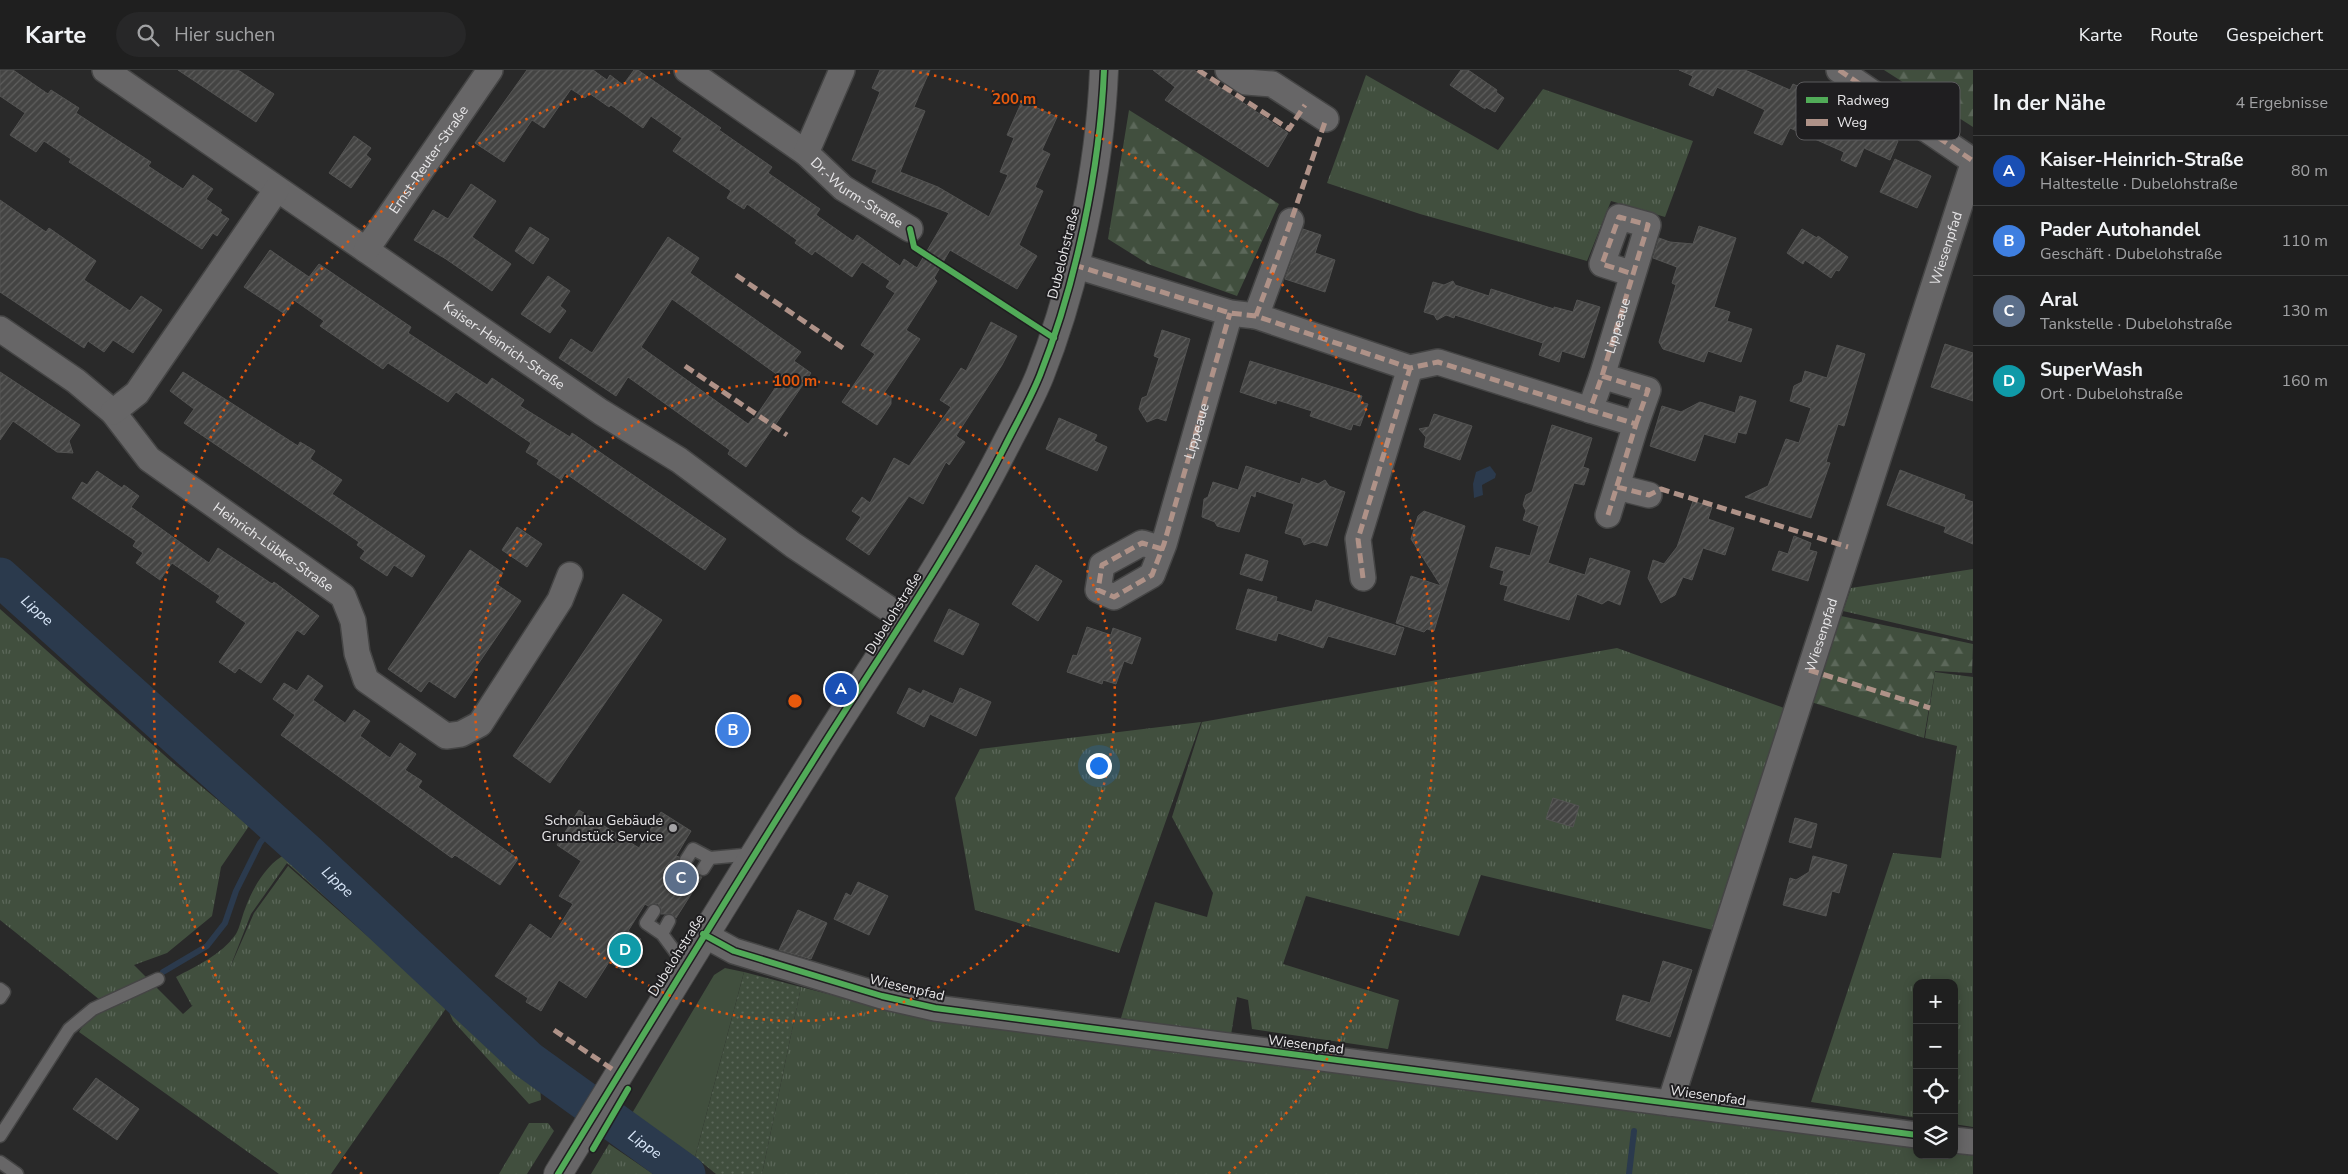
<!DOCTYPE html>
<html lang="de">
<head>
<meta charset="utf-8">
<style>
  body { margin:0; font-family:"Nunito Sans",sans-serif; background:#272728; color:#f1f3f6 }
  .controls { position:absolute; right:15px; bottom:15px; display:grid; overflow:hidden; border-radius:10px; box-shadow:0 2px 12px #0003 }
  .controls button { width:45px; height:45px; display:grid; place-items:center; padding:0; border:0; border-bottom:1px solid #3c3d3d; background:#1f1f1f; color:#f1f3f6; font:25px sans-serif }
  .you { position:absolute; left:1098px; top:695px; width:18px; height:18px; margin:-12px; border:4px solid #fff; border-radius:50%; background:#1a73e8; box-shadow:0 0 0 8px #1a73e833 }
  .badge { display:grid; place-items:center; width:32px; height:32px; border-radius:50%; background:#1a73e8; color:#fff; font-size:16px; font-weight:700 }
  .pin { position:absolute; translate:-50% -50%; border:2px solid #fff; box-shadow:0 1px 5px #0006 }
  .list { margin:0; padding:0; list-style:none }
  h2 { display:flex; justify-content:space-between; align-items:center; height:65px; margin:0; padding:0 20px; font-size:21px }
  h2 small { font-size:16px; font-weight:400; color:#a1a2a4 }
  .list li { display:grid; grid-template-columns:32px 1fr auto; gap:15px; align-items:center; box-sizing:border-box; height:70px; padding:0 20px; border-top:1px solid #3c3d3d }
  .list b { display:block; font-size:19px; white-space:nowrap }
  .list p { margin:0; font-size:16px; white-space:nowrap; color:#a1a2a4 }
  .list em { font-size:16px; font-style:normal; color:#a1a2a4 }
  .icon { flex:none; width:28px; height:28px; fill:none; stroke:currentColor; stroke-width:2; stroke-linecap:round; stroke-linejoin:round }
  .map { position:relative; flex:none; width:1973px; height:1104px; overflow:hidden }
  header { display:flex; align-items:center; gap:30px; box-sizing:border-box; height:70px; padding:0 25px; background:#1f1f1f; border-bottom:1px solid #3c3d3d }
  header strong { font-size:24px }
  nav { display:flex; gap:28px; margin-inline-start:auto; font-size:18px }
  .search { width:350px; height:45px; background:#272728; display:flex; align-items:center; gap:12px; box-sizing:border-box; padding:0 18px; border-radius:28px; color:#a1a2a4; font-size:19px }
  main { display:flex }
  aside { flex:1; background:#1f1f1f }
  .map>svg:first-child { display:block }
  .grass { fill:url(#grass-tufts); fill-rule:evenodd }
  .forest { fill:url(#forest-firs) }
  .park { fill:url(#park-dots) }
  .garden { fill:#414f3e }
  .water { fill:#2b3a4d }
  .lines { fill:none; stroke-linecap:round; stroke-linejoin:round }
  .stream { stroke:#2b3a4d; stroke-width:6 }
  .river { stroke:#2b3a4d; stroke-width:39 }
  .building { fill:url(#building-hatch); stroke:#535352; fill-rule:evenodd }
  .service-casing { stroke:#454545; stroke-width:15 }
  .minor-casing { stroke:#454545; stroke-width:28 }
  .secondary-casing { stroke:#454545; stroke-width:30 }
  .service { stroke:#676667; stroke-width:12 }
  .minor { stroke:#676667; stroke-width:25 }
  .secondary { stroke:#676667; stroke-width:28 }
  .quiet { stroke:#af9288; stroke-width:5; stroke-dasharray:10 5; stroke-linecap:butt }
  .cycleway-casing { stroke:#1f1e20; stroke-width:9 }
  .cycleway { stroke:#51ab58; stroke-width:6 }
  .ring { fill:none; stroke:#e8590c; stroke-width:2.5; stroke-dasharray:2.5 5 }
  .poi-dot { fill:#a5a4a6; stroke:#1f1e20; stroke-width:2 }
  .labels { text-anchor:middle; stroke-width:4; stroke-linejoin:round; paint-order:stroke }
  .street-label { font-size:14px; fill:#e8e7e9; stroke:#1f1e20 }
  .poi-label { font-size:14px; fill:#e8e7e9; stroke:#1f1e20; text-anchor:end }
  .water-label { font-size:15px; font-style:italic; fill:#d6e4f6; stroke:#1f1e20 }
  .key { fill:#1f1e20; stroke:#5b5a5c; stroke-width:1 }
  .key-label { font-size:14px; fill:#e8e7e9 }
  .centre { fill:#e8590c; stroke:#1f1e20; stroke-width:2.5 }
  .ring-label { font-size:15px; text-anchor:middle; font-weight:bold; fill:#e8590c; stroke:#1f1e20; stroke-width:4; stroke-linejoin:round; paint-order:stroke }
</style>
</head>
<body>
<header>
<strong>Karte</strong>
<div class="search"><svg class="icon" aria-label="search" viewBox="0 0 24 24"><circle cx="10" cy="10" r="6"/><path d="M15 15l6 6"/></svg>Hier suchen</div>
<nav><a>Karte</a><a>Route</a><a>Gespeichert</a></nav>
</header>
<main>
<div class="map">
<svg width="1973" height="1104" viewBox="0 0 1973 1104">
  <defs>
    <pattern id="grass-tufts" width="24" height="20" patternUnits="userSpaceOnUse" patternTransform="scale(1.25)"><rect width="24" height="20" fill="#414f3e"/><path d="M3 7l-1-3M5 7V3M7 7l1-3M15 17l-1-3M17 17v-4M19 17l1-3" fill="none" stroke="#5c685a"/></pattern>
    <pattern id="forest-firs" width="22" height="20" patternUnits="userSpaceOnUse" patternTransform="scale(1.25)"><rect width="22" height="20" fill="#414f3e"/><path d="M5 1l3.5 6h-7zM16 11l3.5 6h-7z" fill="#5c685a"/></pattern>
    <pattern id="park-dots" width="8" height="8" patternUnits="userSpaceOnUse" patternTransform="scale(1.25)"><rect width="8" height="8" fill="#414f3e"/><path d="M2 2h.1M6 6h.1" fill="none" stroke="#5c685a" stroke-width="1.8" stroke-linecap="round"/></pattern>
    <pattern id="building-hatch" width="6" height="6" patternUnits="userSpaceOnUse" patternTransform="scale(1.25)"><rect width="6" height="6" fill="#444443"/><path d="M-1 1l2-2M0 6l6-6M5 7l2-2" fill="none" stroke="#5f5f5e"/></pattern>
  </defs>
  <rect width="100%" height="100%" fill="#292929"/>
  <!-- grass -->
  <path class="grass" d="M1366,5L1498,80L1543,19L1693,71L1665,147L1611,131L1587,191L1420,144L1327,113Z
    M1973,499V571L1843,541L1851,518Z
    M0,539L172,692L249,756L221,797L212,846L167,883L134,895L183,944L227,905L192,936L176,907C198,895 221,885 236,864C240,857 242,846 245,839C252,819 267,793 286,784L540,1016L541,1030L529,1034L453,951L447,937L331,1104H279L79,962L100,930L0,850ZM287,793L389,884V885L288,796L254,843L229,900L251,844Z
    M1617,578L1784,638L1764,711L1717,861L1481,805L1459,866L1306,826L1283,894L1399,930L1388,979L1252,959L1248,930L1237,927L1231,965L1121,948L1155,832L1207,847L1213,823L1172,747L1202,652Z
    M1935,602L1973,607V1057L1954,1054V913H1917V1048L1811,1032L1893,783L1941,788L1957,676L1925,668Z
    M1201,652L1119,883L975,840L955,728L980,679Z
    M801,917L918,947L1917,1075V1085H1954V1080L1973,1082V1104H762Z
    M529,1053H548L554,1061L527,1104H499Z
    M609,1074L653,1104H591Z"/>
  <!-- forest -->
  <path class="forest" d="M1884,0H1973V57Z
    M1129,40L1279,134L1237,226L1148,194L1108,169Z
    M1841,546L1973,574L1972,603L1935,601L1924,668L1811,632Z"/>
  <!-- park -->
  <path class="park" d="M744,902L801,917L762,1104H716L695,1087Z"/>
  <!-- garden -->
  <path class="garden" d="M725,898L744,902L695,1087L631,1045L714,905Z"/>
  <!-- water -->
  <path class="water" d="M1490,396L1496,404L1495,408L1482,415L1483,425L1474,428L1473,414L1476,402Z"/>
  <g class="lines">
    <!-- stream -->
    <path class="stream" d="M163,902L207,876L225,853L236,821L260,773L275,754
      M1629,1104L1634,1061"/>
    <!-- river -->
    <path class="river" id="s1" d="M0,507L309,785L528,990L686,1104"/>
  </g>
  <!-- building -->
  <path class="building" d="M0,0H13L48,24L51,20L79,38L76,43L151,92L148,96L183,119L193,105L213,119L206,129L222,140L220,143L229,149L217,166L213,163L202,179L69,92L71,89L44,71L36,82L10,65L25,43L0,26Z
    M178,0H238L274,24L256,52Z
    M527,0H593L607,10L610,5L623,15L634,0H638L721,58L719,60L772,97L768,103L820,139L816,145L853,171L857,165L900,196L904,189L917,198L949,143L872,112L877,100L852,90L880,22L872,18L880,0H930L914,37L925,41L900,102L938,117L989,147L1008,105L1000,102L1014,68L1007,65L1022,31L1057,47L1042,80L1050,84L1035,117L1043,121L1019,175L1037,186L1017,219L950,180L934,208L937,211L906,260L920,269L884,323L891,327V334L877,355L842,332L875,284L861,275L895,223L886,217L890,211L862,192L852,207L815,181L812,185L795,173L797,170L747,134L744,139L727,128L731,121L673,81L682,68L651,46L643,58L611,35L609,37L589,23L585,28L571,19L544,58L532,50L504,92L475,73Z
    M1153,0H1194L1288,63L1268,97L1165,30L1175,17Z
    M1461,0H1468L1497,20L1496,22L1504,28L1495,42L1486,37L1485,39L1450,15Z
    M1679,0H1745L1790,20L1793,14L1816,25L1819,18L1837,26L1828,44L1881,67L1882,63L1898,71L1890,90L1864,78L1856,97L1841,90L1844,82L1790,58L1782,75L1754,63L1765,40L1717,17L1713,26L1689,15L1693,6Z
    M354,66L371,78L366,85L371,89L351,118L329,103Z
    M1895,89L1931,106L1917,138L1880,122Z
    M471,114L496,131L472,167L511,194L492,221L446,189L414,170L433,140L448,149Z
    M0,130L46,162L49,158L96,191L84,210L130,241L141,226L162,240L133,283L113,270L104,282L88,271L84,278L0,222Z
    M1699,156L1736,168L1714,237L1730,242L1727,251L1752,259L1741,292L1708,281L1704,292L1663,279L1659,272L1676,215L1672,213L1677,197L1653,188L1659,168L1670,172L1693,174Z
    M530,157L549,169L533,194L515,181Z
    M1303,159L1321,165L1315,183L1335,190L1325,222L1285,209Z
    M1802,159L1817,168L1818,166L1848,187L1839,201L1836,200L1831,208L1805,190L1803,194L1787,183Z
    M668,167L699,188L690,203L801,282L794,291L811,303L746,397L728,384L730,380L628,307L616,326L559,288L571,269L592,283ZM672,229L782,308L754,349L753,348L748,354L641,277Z
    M270,180L309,207L319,194L411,257L408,263L487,315L492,308L524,330L520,336L570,367L572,363L726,469L705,500L565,403L561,410L537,394L539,390L526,382L531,373L456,322L448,332L388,293L383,299L320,256L324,251L294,230L285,244L244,217Z
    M548,206L570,221L560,236L566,241L550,263L521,244Z
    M1453,211L1455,215L1489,226L1491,219L1554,239V237L1573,242L1577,230L1600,237L1584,288L1562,281L1559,292L1539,285L1543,273L1455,245L1454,248L1446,245L1437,250L1434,245L1424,242L1433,212L1444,215Z
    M991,252L1017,266L1002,295L956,366L965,372L949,395L946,392L923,434L909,426L869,485L846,469L861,447L852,441L862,427L870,433L894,388L909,396L951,337L940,330L961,298L966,301Z
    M1162,260L1190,269L1166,351L1157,348L1147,352L1139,339L1142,328L1147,326L1159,288L1154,286Z
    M1945,274L1973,283V331L1931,317Z
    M1837,275L1865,284L1844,356L1838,354L1826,392L1830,393L1811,448L1745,427L1768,416L1786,369L1799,373L1811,338L1790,331L1794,316L1802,312L1805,301L1827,308Z
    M1250,291L1362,326L1360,332L1368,334L1360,356L1353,354L1351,360L1310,346L1312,341L1277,330L1276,334L1240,322Z
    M0,302L80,355L69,371L73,383L57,382L13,351L0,370Z
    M183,302L298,376L300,372L315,381L310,389L342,410L332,424L425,486L412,507L394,495L387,506L360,488L365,481L357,475L359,472L184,353L194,339L170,321Z
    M1740,326L1756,331L1746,364L1738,362L1735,373L1704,364L1695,391L1650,376L1662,336L1681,342L1700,332L1735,343Z
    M1434,344L1472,356L1460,390L1424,377L1426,367L1419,359L1429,357Z
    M1059,348L1097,365L1094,371L1107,377L1097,401L1046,379Z
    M1552,355L1592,368L1583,397L1589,399L1584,415L1574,413L1548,493L1585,505L1590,488L1630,501L1620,535L1608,530L1602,534L1577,524L1569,550L1504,530L1508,516L1500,514L1504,501L1490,497L1496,477L1530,486L1539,456L1523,450L1526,441L1523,435L1526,425L1532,422Z
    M1246,396L1300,414L1302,408L1318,414L1325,410L1329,416L1345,422L1327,476L1313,472L1304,475L1301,468L1285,463L1294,434L1256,421L1255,427L1251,425L1239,462L1217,456L1215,452L1202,447L1204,429L1208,427L1213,412L1238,420Z
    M1900,400L1965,425L1964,429L1973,432V474L1944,462L1946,457L1887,435Z
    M97,401L122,418L124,415L139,426L131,437L209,493L218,478L272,514L274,512L319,546L304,565L297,560L261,613L239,598L235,603L219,592L246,553L216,532L220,526L172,493L160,510L136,493L143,483L133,476L136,471L72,428L82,412L87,415Z
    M1693,431L1712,437L1708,449L1734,458L1725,485L1703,478L1692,510L1683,507L1675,525L1661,533L1648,508L1653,490L1664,494L1677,477Z
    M1424,441L1465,456L1434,561L1427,559L1424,562L1396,553L1411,506L1441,516L1411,469L1418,446Z
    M517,457L542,474L527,497L502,480Z
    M1794,466L1811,473L1809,480L1817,482L1808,511L1772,500L1779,481L1788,484Z
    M470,480L503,503L496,514L521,531L455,628L429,611L421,622L388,599Z
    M1246,484L1268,491L1262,511L1240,504Z
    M1036,495L1062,511L1038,551L1012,534Z
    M1248,519L1277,527L1276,531L1312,542L1316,530L1404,558L1395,585L1328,566L1323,578L1278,563L1276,571L1236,559Z
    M623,524L662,550L550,713L513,686Z
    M949,539L979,554L963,585L934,571Z
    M1087,557L1111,565L1113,558L1141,568L1132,594L1124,591L1116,614L1103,610L1102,614L1067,602L1073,585L1077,586Z
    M308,605L323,616L313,630L345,653L354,640L370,651L360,666L390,688L400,673L416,684L405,700L422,711L418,717L518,789L500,815L455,785L452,788L281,665L295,645L273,629L284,613L297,621Z
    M909,618L921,624L923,620L953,634L960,618L991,632L976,666L930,644L924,657L897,643Z
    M1553,728L1579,736L1573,757L1546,749Z
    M579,740L639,778L661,742L691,761L676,786L679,787L681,797L686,798L692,796L698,806L702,807L676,848L672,844H661V838L658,834L654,833L648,836L645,834L628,861L641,869L622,900L609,892L586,928L559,910L541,941L526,932L528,928L495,906L530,854L551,869L573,834L559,826L581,791L557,775Z
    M1795,748L1817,754L1811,778L1789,772Z
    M1813,786L1847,795L1839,823L1832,821L1826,846L1783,835L1790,808L1796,810L1809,802Z
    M858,812L888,826L869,865L834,849L846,823L851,826Z
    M798,840L827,853L811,889L779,880Z
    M1663,891L1692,900L1670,967L1616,950L1623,925L1650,933Z
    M96,1008L139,1039L117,1070L73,1039Z"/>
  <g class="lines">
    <!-- service casing -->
    <g class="service-casing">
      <path id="service" d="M686,790L693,779L710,788
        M703,799L710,788L754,784
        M654,841L646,853L662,864
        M669,851L662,864L685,895
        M0,919L4,922L0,928
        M0,1066L69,959L93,939L158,909
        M0,1092L17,1104"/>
    </g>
    <!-- minor casing -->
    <g class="minor-casing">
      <g id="minor">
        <path id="s2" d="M105,0L601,342L679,390L793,475L904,549"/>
        <path id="s3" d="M687,0L806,83L843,118L910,159"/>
        <path d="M1228,0L1246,12L1272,14L1326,49"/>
        <path d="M1839,0L1973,91"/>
        <path d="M806,83L842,0"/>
        <path id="s4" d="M366,180L490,0"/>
        <path d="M1074,195L1230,243L1256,246L1410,298L1438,292L1590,340"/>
        <path d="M1256,246L1291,151"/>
        <path id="s5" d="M0,259L76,311L113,342L149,389L343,526L353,551L357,583L366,610L446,666L461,664L480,654L560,530L570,505"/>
        <path d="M1602,306L1648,320L1636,354"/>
        <path d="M113,342L137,323L277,119"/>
        <path d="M1617,417L1649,425"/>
        <path id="s6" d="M1608,445L1636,354L1590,340L1602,306L1648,155L1619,147L1602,194L1633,204"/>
        <path id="s7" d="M1162,479L1142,473L1102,495L1098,520L1114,527L1152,505L1164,474L1230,243"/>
        <path d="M1363,508L1358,469L1410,298"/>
        <path d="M703,864L734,881L882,926L935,938L1917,1065"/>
        <path id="s8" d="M1670,1033L1973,94"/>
        <path d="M1954,1070L1973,1072"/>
      </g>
    </g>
    <!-- secondary casing -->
    <g class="secondary-casing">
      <path id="secondary" d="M558,1104C643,965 728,826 815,688C879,586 949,486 1004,378C1016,354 1030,330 1040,305C1076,214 1100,98 1104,0"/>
    </g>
    <!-- service -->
    <use href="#service" class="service"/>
    <!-- minor -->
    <use href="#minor" class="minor"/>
    <!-- secondary -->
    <use href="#secondary" class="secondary"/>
    <!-- quiet -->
    <path class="quiet" d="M1198,0L1289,59L1305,35
      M1839,0L1973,91
      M1074,195L1230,243L1256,246L1410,298L1438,292L1590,340
      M736,205L843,278
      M1256,246L1291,151L1326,49
      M685,296L787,365
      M1602,306L1648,320L1636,354
      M1617,417L1649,425L1661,419L1848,477
      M1608,445L1636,354L1590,340L1602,306L1648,155L1619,147L1602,194L1633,204
      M1162,479L1142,473L1102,495L1098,520L1114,527L1152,505L1164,474L1230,243
      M1363,508L1358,469L1410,298
      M1809,600L1930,638
      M554,960L618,1003"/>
    <!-- cycleway casing -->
    <g class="cycleway-casing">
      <path id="cycleway" d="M910,159L914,177L1054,268
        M703,864L734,881L882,926L935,938L1917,1065
        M593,1079L628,1019
        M558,1104C643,965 728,826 815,688C879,586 949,486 1004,378C1016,354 1030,330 1040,305C1076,214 1100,98 1104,0"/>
    </g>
    <!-- cycleway -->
    <use href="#cycleway" class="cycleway"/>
  </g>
  <!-- distance rings -->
  <g class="ring">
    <circle cx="795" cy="631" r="320"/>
    <path d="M362 1104A641 641 0 0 1 678 1M912 1A641 641 0 0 1 1228 1104"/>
  </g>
  <!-- markers -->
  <circle class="poi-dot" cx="673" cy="758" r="5"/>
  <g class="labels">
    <!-- street labels -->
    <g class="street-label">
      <text dy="5" stroke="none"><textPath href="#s4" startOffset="110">Ernst-Reuter-Straße</textPath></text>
      <text dy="5" stroke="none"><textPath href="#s3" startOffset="210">Dr.-Wurm-Straße</textPath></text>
      <text dy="5" stroke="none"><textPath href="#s8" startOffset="898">Wiesenpfad</textPath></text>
      <text transform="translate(1063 183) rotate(-76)" y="5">Dubelohstraße</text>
      <text dy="5" stroke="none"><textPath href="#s6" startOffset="232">Lippeaue</textPath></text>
      <text dy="5" stroke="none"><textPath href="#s2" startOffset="485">Kaiser-Heinrich-Straße</textPath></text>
      <text dy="5" stroke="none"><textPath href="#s7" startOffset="304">Lippeaue</textPath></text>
      <text dy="5" stroke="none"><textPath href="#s5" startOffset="352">Heinrich-Lübke-Straße</textPath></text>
      <text transform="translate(893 543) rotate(-58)" y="5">Dubelohstraße</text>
      <text dy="5" stroke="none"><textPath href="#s8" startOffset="492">Wiesenpfad</textPath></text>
      <text transform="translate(676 885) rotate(-58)" y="5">Dubelohstraße</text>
      <text transform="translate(907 917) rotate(13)" y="5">Wiesenpfad</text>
      <text transform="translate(1306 974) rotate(7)" y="5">Wiesenpfad</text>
      <text transform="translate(1708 1025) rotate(8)" y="5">Wiesenpfad</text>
    </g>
    <!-- poi labels -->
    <g class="poi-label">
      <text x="663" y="755">Schonlau Gebäude<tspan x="663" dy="16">Grundstück Service</tspan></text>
    </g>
    <!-- water labels -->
    <g class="water-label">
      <text dy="5" stroke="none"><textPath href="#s1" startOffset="50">Lippe</textPath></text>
      <text dy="5" stroke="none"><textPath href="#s1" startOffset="455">Lippe</textPath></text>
      <text dy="5" stroke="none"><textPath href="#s1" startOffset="860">Lippe</textPath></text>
    </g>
  </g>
  <!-- legend -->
  <rect x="1796" y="12" width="164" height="58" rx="8" class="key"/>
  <rect x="1806" y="27" width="22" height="6" fill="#51ab58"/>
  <rect x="1806" y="49" width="22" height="7" fill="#af9288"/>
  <g class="key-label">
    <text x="1837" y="35">Radweg</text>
    <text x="1837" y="57">Weg</text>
  </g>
  <circle cx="795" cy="631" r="8" class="centre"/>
  <g class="ring-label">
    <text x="1014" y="34">200 m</text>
    <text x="795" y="316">100 m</text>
  </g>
</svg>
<div class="controls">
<button>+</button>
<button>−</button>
<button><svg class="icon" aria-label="locate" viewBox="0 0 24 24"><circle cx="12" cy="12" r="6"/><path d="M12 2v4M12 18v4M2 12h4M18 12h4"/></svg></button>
<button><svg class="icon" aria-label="layers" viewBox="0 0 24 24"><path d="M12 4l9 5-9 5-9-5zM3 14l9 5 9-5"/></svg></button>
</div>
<div class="you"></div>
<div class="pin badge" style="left:841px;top:619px;background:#1a4fb4">A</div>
<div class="pin badge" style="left:733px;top:660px;background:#3f7fe0">B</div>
<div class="pin badge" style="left:681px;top:808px;background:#5c6f8a">C</div>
<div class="pin badge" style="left:625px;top:880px;background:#0f9aa8">D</div>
</div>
<aside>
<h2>In der Nähe<small>4 Ergebnisse</small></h2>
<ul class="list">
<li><span class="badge" style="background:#1a4fb4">A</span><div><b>Kaiser-Heinrich-Straße</b><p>Haltestelle · Dubelohstraße</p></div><em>80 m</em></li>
<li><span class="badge" style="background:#3f7fe0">B</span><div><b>Pader Autohandel</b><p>Geschäft · Dubelohstraße</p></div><em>110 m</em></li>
<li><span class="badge" style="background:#5c6f8a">C</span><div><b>Aral</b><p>Tankstelle · Dubelohstraße</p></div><em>130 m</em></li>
<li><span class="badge" style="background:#0f9aa8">D</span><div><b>SuperWash</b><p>Ort · Dubelohstraße</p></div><em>160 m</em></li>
</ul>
</aside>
</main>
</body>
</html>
